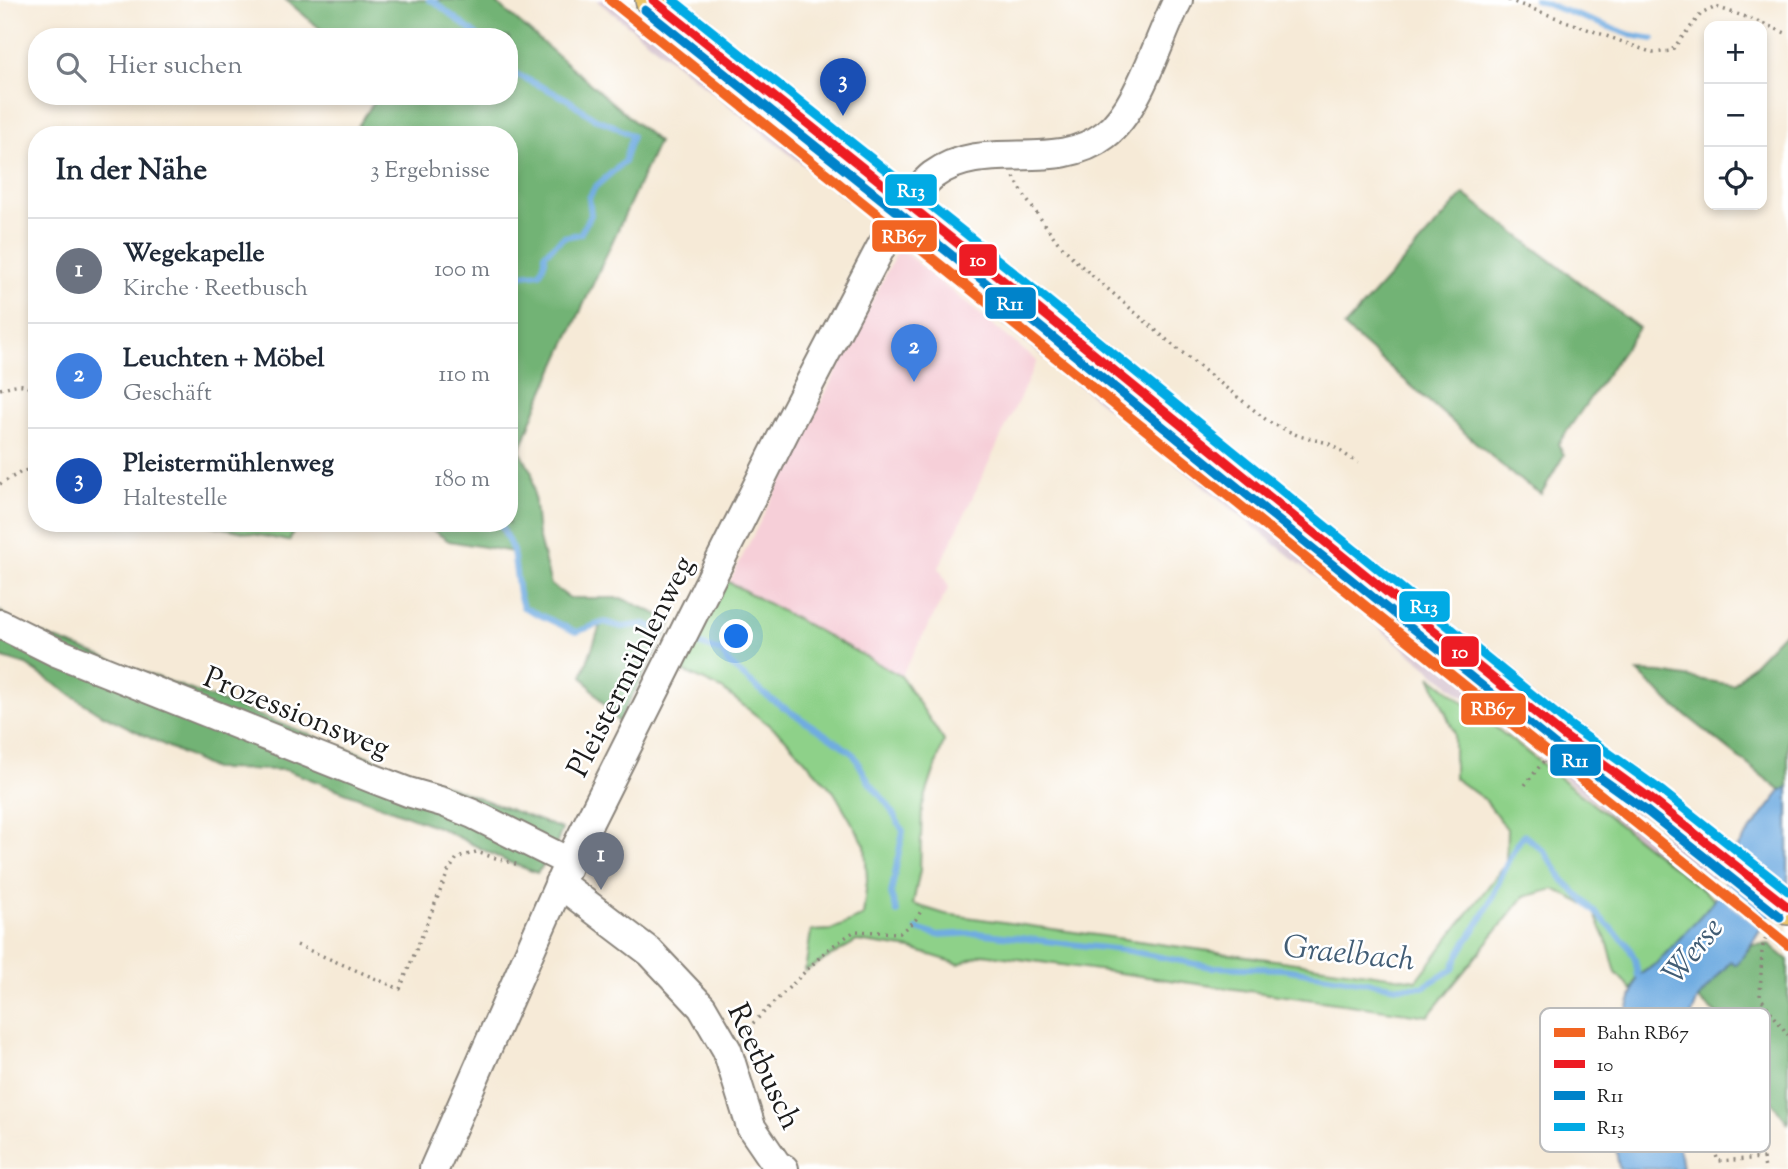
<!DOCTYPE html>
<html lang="de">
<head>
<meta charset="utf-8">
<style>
  body { margin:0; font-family:"Sorts Mill Goudy",serif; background:#f6f6f7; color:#1f2937 }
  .controls { position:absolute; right:21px; top:21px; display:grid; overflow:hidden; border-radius:14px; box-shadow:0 4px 10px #0003 }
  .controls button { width:63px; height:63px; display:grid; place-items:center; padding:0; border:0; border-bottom:2px solid #e0e1e3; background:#fff; color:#1f2937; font:35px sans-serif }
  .you { position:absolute; left:737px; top:637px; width:24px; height:24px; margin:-18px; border:5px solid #fff; border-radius:50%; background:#1a73e8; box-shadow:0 0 0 10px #1a73e833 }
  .badge { display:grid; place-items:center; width:46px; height:46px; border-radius:50%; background:#d1495b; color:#fff; font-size:23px; font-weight:700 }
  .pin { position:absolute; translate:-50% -58px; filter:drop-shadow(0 2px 4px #0008) }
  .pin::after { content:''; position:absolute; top:37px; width:24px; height:21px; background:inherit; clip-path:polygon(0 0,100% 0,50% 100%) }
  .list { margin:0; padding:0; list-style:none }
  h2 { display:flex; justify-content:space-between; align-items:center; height:91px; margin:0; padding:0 28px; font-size:30px }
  h2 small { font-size:23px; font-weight:400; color:#747a83 }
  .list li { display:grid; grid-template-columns:46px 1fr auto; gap:21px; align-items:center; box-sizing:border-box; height:105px; padding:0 28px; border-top:2px solid #e0e1e3 }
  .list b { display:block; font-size:26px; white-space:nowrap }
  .list p { margin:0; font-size:23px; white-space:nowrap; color:#747a83 }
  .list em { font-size:23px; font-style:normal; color:#747a83 }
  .icon { flex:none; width:38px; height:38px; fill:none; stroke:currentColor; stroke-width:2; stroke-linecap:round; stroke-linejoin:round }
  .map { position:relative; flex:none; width:1788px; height:1169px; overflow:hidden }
  .search { position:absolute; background:#fff; box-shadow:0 4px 10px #0003; left:28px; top:28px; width:490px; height:77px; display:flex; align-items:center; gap:18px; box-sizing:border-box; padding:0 24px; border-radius:28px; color:#747a83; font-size:26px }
  .panel { position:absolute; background:#fff; box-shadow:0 4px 10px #0003; left:28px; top:126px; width:490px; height:406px; border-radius:28px }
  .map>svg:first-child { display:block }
  .built { fill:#f6cfd8 }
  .industrial { fill:#d1bdca }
  .green { fill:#8ed189; stroke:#557652; stroke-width:2 }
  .forest { fill:#72b375; stroke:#476848; stroke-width:2 }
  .water { fill:#70ace1; stroke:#46647e; stroke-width:2 }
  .pier { fill:#f6ead7 }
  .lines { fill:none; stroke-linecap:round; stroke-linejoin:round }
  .stream { stroke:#70ace1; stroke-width:6 }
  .minor-casing { stroke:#89837a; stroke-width:32 }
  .major-casing { stroke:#89837a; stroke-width:38 }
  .path { stroke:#89837a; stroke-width:3.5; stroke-dasharray:2 5; stroke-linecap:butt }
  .minor { stroke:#fff; stroke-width:28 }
  .major { stroke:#edc569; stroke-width:35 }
  .bus-1-casing { stroke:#fff; stroke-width:14 }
  .bus-2-casing { stroke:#fff; stroke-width:14 }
  .bus-3-casing { stroke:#fff; stroke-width:14 }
  .bus-1 { stroke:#ed1c24; stroke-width:9 }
  .bus-2 { stroke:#0083ca; stroke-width:9 }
  .bus-3 { stroke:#01aae4; stroke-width:9 }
  .rail-1-casing { stroke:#fff; stroke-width:16 }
  .rail-1 { stroke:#f26522; stroke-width:10 }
  .labels { text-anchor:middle; stroke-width:5; stroke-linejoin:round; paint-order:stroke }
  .street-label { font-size:30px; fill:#1c1c1c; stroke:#fff }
  .water-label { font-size:32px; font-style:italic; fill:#425d75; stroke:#fff }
  .key { fill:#fff; stroke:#bbb; stroke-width:2 }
  .key-label { font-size:19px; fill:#1c1c1c }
  .line-badge { stroke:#fff; stroke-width:2.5 }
  .badge-label { font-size:19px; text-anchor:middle; font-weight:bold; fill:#fff }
</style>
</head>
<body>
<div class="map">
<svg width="1788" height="1169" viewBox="0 0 1788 1169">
  <rect width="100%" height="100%" fill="#fff"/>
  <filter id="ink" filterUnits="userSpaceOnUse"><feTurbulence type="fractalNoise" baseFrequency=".0143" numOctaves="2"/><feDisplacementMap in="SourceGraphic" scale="14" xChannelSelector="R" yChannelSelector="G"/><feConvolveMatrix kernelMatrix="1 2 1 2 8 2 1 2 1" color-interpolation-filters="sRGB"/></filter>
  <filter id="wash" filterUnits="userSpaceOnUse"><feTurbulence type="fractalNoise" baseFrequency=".00686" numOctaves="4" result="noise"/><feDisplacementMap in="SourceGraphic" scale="28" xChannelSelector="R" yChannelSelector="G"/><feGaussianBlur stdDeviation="1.57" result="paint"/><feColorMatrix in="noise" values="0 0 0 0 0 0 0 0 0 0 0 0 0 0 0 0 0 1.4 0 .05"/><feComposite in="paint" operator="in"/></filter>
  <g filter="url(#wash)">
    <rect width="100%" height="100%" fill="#f6ead7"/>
    <!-- built -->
    <path class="built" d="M899,248L1037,361L939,568L949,587L901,676L729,583Z"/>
    <!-- industrial -->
    <path class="industrial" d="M596,0H624L1026,324L1044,335L1624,804L1718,874L1704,891L1040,354Z"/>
    <!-- green -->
    <path class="green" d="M199,523H422L423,526L295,528L289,541Z
      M714,574L901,676L944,741L922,807L920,870L913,904L945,914L1417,980L1506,863L1507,829L1485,800L1454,778V732L1430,676L1714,899L1704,913L1657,963L1638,976L1632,990L1616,973L1608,944L1592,908L1554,889L1524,897L1428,1016L983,954L959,964L911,949L857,941L805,971L811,931L831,930L863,916L867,880L865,845L834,792L783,736L722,689L668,664Z"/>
    <!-- forest -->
    <path class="forest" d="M286,0H493L658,142L538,404L520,451L532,473L538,535L551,585L570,598H621L673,621L618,722L582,676L600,626L576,632L523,607L519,594L513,552L449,541L422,523H509V135H352L378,96H509V37H330Z
      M1464,194L1639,328L1558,444L1564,455L1541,494L1514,476L1344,327Z
      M0,611L15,624L562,829L553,854L537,873L506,861L440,828L286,770L213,769L97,712L26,665L0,657Z
      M1788,628V787L1781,791L1668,701L1638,672L1662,673L1733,685Z
      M1769,944L1788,960V1123L1764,1092L1739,1079L1753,1049L1719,1016L1698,999L1703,991L1732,960L1736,964L1752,945Z"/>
    <!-- water -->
    <path class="water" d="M1788,787V889C1782,902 1773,911 1765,922C1755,937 1748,952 1736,965L1731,961L1698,999L1691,1017L1685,1026L1677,1057L1676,1129L1682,1169H1619L1610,1111L1608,1070L1638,976L1657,963L1704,912L1715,899L1724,884L1731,856L1781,791Z"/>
    <!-- pier -->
    <path class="pier" d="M1721,880L1771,921L1764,932L1715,892Z"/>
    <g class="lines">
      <!-- stream -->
      <path class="stream" d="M429,0L435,2L479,37
        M1535,0L1631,35L1653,39
        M509,65L516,74L567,99L594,118L614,126L632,136L624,162L595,187L589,198L591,215L580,234L564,237L545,253V261L540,273L522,275L509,285
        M500,523L513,551L519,594L523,607L576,632L604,622L622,627L645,624L662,631
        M698,644L722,652L728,663L768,697L840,744L854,755L869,782L888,805L903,831L891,894L897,912
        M917,929L937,935L977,933L1130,951L1211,967L1283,969L1398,987H1423L1453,969C1459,947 1475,932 1485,912C1499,887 1506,857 1524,835L1544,851L1565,882L1627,944L1635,959L1638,976L1643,981"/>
    </g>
  </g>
  <g filter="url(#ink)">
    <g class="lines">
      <!-- minor casing -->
      <g class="minor-casing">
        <path id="minor" d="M0,624L56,652L374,779L408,792L443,802L473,814L569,862
          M559,883L650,952L702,1007L727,1050L751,1127L777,1165L784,1169
          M434,1169L569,862L791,419L880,249C892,229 915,189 933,175C984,137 1055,174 1105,135C1139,109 1158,39 1178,0"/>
      </g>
      <!-- major casing -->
      <g class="major-casing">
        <path id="major" d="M653,0L957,243L1564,736L1655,802L1788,907"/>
      </g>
      <!-- path -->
      <path class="path" d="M1508,0L1653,53L1671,51L1701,14L1716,7L1755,20L1788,34
        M1014,177L1027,200L1057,241L1079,264L1175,347L1269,422L1299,436L1328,443L1358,463
        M0,389C17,384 25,380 37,396
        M0,484L23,471L37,469
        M1525,785L1547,757
        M1775,928L1765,940L1762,949L1760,997L1788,1035
        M297,945L400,989L448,872L457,858L476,852L519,865
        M743,1033L828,949L855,931L900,933L916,919L923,908
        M1717,1087L1716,1081L1682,1083L1681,1107L1684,1133L1712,1128L1715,1152L1718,1161L1763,1158L1761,1118H1750
        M1666,1101L1667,1107L1697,1105
        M1763,1158L1765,1169"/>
      <!-- minor -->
      <use href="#minor" class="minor"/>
      <!-- major -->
      <use href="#major" class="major"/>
      <!-- bus-1 casing -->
      <g class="bus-1-casing">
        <path id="bus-1" d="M653,0L957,243L1564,736L1655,802L1788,907"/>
      </g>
      <!-- bus-2 casing -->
      <g class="bus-2-casing">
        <path id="bus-2" d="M645,10L949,253L1556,746L1648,812L1780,917"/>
      </g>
      <!-- bus-3 casing -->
      <g class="bus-3-casing">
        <path id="bus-3" d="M673,0L965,233L1571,726L1663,792L1788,891"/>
      </g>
      <!-- bus-1 -->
      <use href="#bus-1" class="bus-1"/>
      <!-- bus-2 -->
      <use href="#bus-2" class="bus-2"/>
      <!-- bus-3 -->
      <use href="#bus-3" class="bus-3"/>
      <!-- rail-1 casing -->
      <g class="rail-1-casing">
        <path id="rail-1" d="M610,0L1788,945"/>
      </g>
      <!-- rail-1 -->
      <use href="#rail-1" class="rail-1"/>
    </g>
  </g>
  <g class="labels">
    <!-- street labels -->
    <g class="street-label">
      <text transform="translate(630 666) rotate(-63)" y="10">Pleistermühlenweg</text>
      <text transform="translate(297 712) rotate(22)" y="10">Prozessionsweg</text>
      <text transform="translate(765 1066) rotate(65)" y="10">Reetbusch</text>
    </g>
    <!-- water labels -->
    <g class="water-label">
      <text transform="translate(1692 950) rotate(-51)" y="11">Werse</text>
      <text transform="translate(1349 952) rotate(6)" y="11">Graelbach</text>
    </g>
  </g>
  <!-- legend -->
  <rect x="1540" y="1008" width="230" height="144" rx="10" class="key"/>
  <rect x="1554" y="1028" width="31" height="9" fill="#f26522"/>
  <rect x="1554" y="1060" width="31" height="8" fill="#ed1c24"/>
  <rect x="1554" y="1091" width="31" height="9" fill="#0083ca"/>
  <rect x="1554" y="1123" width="31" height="8" fill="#01aae4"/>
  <g class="key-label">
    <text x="1597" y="1039">Bahn RB67</text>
    <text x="1597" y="1071">10</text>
    <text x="1597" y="1102">R11</text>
    <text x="1597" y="1134">R13</text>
  </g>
  <g class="line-badge">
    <rect x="884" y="173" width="54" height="34" rx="7" fill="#01aae4"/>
    <rect x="871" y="219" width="67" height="34" rx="7" fill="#f26522"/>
    <rect x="958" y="243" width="40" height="34" rx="7" fill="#ed1c24"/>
    <rect x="984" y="286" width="53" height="34" rx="7" fill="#0083ca"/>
    <rect x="1398" y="590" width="53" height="33" rx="7" fill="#01aae4"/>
    <rect x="1440" y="635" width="40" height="33" rx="7" fill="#ed1c24"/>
    <rect x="1460" y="692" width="67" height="34" rx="7" fill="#f26522"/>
    <rect x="1549" y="743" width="53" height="34" rx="7" fill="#0083ca"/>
  </g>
  <g class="badge-label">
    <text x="911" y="197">R13</text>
    <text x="904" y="243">RB67</text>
    <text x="978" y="266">10</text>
    <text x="1010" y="310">R11</text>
    <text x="1424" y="613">R13</text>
    <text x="1460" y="658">10</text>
    <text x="1493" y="715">RB67</text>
    <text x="1575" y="767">R11</text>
  </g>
</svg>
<div class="controls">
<button>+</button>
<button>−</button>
<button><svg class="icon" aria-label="locate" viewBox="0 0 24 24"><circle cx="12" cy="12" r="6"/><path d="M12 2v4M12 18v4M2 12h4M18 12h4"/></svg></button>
</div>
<div class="you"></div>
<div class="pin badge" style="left:601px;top:890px;background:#6b7280">1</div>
<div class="pin badge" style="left:914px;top:382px;background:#3f7fe0">2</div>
<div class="pin badge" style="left:843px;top:116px;background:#1a4fb4">3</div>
<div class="search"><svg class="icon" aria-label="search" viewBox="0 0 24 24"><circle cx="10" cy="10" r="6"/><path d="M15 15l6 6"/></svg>Hier suchen</div>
<section class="panel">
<h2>In der Nähe<small>3 Ergebnisse</small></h2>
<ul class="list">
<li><span class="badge" style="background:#6b7280">1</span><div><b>Wegekapelle</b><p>Kirche · Reetbusch</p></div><em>100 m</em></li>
<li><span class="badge" style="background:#3f7fe0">2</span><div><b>Leuchten + Möbel</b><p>Geschäft</p></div><em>110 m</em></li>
<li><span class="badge" style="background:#1a4fb4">3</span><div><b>Pleistermühlenweg</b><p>Haltestelle</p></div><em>180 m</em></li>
</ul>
</section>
</div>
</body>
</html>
